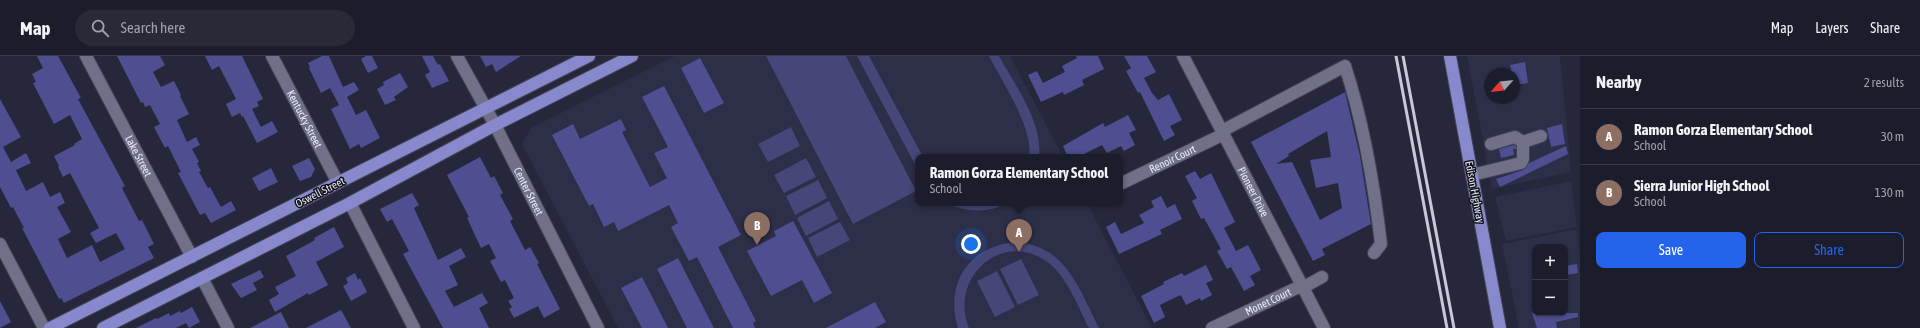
<!DOCTYPE html>
<html lang="en">
<head>
<meta charset="utf-8">
<style>
  body { margin:0; font-family:"Asap Condensed",sans-serif; background:#292a38; color:#f1f3f6 }
  .controls { position:absolute; right:12px; bottom:12px; display:grid; overflow:hidden; border-radius:8px; box-shadow:0 1px 3px #0004 }
  .controls button { width:36px; height:36px; display:grid; place-items:center; padding:0; border:0; border-bottom:1px solid #3a3b48; background:#1c1d2c; color:#f1f3f6; font:20px sans-serif }
  .compass { position:absolute; left:1484px; top:12px; width:36px; height:36px; border-radius:50%; background:#1c1d2c; box-shadow:0 1px 3px #0004; rotate:243deg }
  .you { position:absolute; left:971px; top:188px; width:14px; height:14px; margin:-10px; border:3px solid #fff; border-radius:50%; background:#1a73e8; box-shadow:0 0 0 6px #1a73e833 }
  .badge { display:grid; place-items:center; width:26px; height:26px; border-radius:50%; background:#2563eb; color:#fff; font-size:13px; font-weight:700 }
  .pin { position:absolute; translate:-50% -33px; filter:drop-shadow(0 1px 2px #0008) }
  .pin::after { content:''; position:absolute; top:21px; width:14px; height:12px; background:inherit; clip-path:polygon(0 0,100% 0,50% 100%) }
  .popup { position:absolute; left:915px; top:98px; width:208px; height:52px; box-sizing:border-box; display:grid; place-content:center; border-radius:8px; background:#1c1d2c; filter:drop-shadow(0 1px 3px #0005); font-size:13px; white-space:nowrap; color:#a0a2a9 }
  .popup b { font-size:15px; color:#f1f3f6 }
  .popup::after { content:''; position:absolute; left:50%; top:100%; margin-left:-8px; border:8px solid transparent; border-top-color:#1c1d2c }
  .list { margin:0; padding:0; list-style:none }
  h2 { display:flex; justify-content:space-between; align-items:center; height:52px; margin:0; padding:0 16px; font-size:17px }
  h2 small { font-size:13px; font-weight:400; color:#a0a2a9 }
  .list li { display:grid; grid-template-columns:26px 1fr auto; gap:12px; align-items:center; box-sizing:border-box; height:56px; padding:0 16px; border-top:1px solid #3a3b48 }
  .list b { display:block; font-size:15px; white-space:nowrap }
  .list p { margin:0; font-size:13px; white-space:nowrap; color:#a0a2a9 }
  .list em { font-size:13px; font-style:normal; color:#a0a2a9 }
  .actions { display:flex; gap:8px; padding:12px 16px }
  .actions a { flex:1; padding:9px 0; border:1px solid #2563eb; border-radius:8px; text-align:center; font-size:14px; color:#2563eb }
  .actions .main { background:#2563eb; color:#fff }
  .icon { flex:none; width:22px; height:22px; fill:none; stroke:currentColor; stroke-width:2; stroke-linecap:round; stroke-linejoin:round }
  .map { position:relative; flex:none; width:1580px; height:272px; overflow:hidden }
  header { display:flex; align-items:center; gap:24px; box-sizing:border-box; height:56px; padding:0 20px; background:#1c1d2c; border-bottom:1px solid #3a3b48 }
  header strong { font-size:19px }
  nav { display:flex; gap:22px; margin-inline-start:auto; font-size:14px }
  .search { width:280px; height:36px; background:#292a38; display:flex; align-items:center; gap:10px; box-sizing:border-box; padding:0 14px; border-radius:22px; color:#a0a2a9; font-size:15px }
  main { display:flex }
  aside { flex:1; background:#1c1d2c }
  .map>svg:first-child { display:block }
  .built { fill:#2d2e48; fill-rule:evenodd }
  .green { fill:#464678 }
  .building { fill:#4f4e90; fill-rule:evenodd }
  .lines { fill:none; stroke-linecap:round; stroke-linejoin:round }
  .minor-casing { stroke:#434455; stroke-width:14 }
  .major-casing { stroke:#434455; stroke-width:14 }
  .minor { stroke:#707189; stroke-width:12 }
  .major { stroke:#8889cd; stroke-width:12 }
  .rail { stroke:#c7c9d7; stroke-width:3 }
  .labels { text-anchor:middle; stroke-width:3; stroke-linejoin:round; paint-order:stroke }
  .street-label { font-size:11px; fill:#e9ebf8; stroke:#10111a }
</style>
</head>
<body>
<header>
<strong>Map</strong>
<div class="search"><svg class="icon" aria-label="search" viewBox="0 0 24 24"><circle cx="10" cy="10" r="6"/><path d="M15 15l6 6"/></svg>Search here</div>
<nav><a>Map</a><a>Layers</a><a>Share</a></nav>
</header>
<main>
<div class="map">
<svg width="1580" height="272" viewBox="0 0 1580 272">
  <rect width="100%" height="100%" fill="#26273b"/>
  <!-- built -->
  <path class="built" d="M675,0H1010L1063,101H918V147H1087L1152,272H618L522,88L531,72Z
    M1467,0H1560L1571,116L1492,133ZM1490,18H1514V42H1490Z
    M1571,125L1577,171L1506,185L1495,141Z
    M1577,173L1580,206V272H1519L1502,188ZM1535,191H1565V257H1535Z"/>
  <!-- green -->
  <path class="green" d="M766,0H846L916,135L853,168Z
    M857,0H869L923,101H918V114Z
    M989,0H999C1015,30 1043,66 1039,101H1029C1034,72 1002,26 989,0Z
    M791,71L800,90L768,106L758,88Z
    M806,102L816,121L784,137L774,119Z
    M818,124L827,142L795,159L786,140Z
    M829,145L838,163L806,180L797,162Z
    M947,147H1008C988,157 967,157 947,147Z
    M840,166L850,184L817,201L808,182Z
    M1017,186C1067,191 1079,233 1099,272H1089C1078,251 1066,218 1046,205C1000,174 949,223 969,272H958C944,227 970,189 1017,186Z
    M1021,203L1039,239L1018,249L1000,213Z
    M997,215L1015,251L995,261L977,225Z"/>
  <!-- building -->
  <path class="building" d="M37,0H58L81,42L78,43L125,130L122,132L139,165L142,164L154,188L148,191L154,202L64,247L61,242L59,243L22,172H24L13,151L11,152L0,131V43L21,81L3,91L11,106L26,97L31,107L16,114L26,135L43,126L50,141L60,136L65,147L57,151L71,176L58,183L67,202L92,189L100,206L125,193L116,177L96,187L90,177L99,172L70,117L63,121L58,111L59,110L54,100L75,89L74,88L82,83L70,59L54,68L33,27L36,26L32,18L43,12Z
    M117,0H160L165,9L153,16L161,31L174,25L181,39L180,40L189,58L177,64L187,86L196,81L200,89L192,93L199,106L197,107L201,115L199,116L208,132L210,131L221,151L231,145L236,154L211,167L205,157L200,159L178,117L181,116L168,90L165,92L154,71L160,68L150,49L145,51L143,46L141,47Z
    M205,0H242L263,43L257,46L259,50L252,53L261,71L272,65L278,76L257,87L243,60L242,61L240,57L232,61L226,48L236,43L219,10L212,14Z
    M322,0H329L343,31L354,26L359,34L347,41L356,59L366,54L380,82L361,92L359,88L350,93L331,53L339,49L330,32L321,37L309,12L310,11L308,7Z
    M366,0H372L378,12L368,17L361,3Z
    M422,0H433L438,9L440,8L449,25L432,32L425,19L430,16Z
    M480,0H521L496,16L492,8L486,11Z
    M1076,0H1098L1104,13L1082,24L1084,29L1064,39L1063,36L1041,46L1028,19L1037,15L1043,27L1065,16L1062,10L1077,2Z
    M1124,0H1147L1156,16L1144,22L1152,37L1158,44L1169,38L1182,64L1170,70L1175,79L1164,85L1140,36L1138,37L1126,15L1131,12Z
    M700,2L724,47L704,57L681,12Z
    M1525,6L1528,27L1514,29V18H1512L1510,9Z
    M400,17L408,31L394,41L396,44L385,49L377,33L384,29L383,26Z
    M664,30L741,179L718,191L756,265L753,267L755,272H733L697,201L689,205L671,171L678,167L669,149L618,175L614,166L604,171L593,148L589,150L552,79L573,68L580,83L621,63L626,74L622,76L650,131L667,122L654,97L668,91L642,41Z
    M1345,36L1360,100L1371,168L1322,193L1325,199L1313,205L1251,86ZM1327,75L1331,101L1310,104L1316,132L1338,127L1342,152L1320,164L1292,106L1276,108L1289,100L1288,98Z
    M1128,59L1136,74L1129,77L1135,89L1124,95L1121,90L1107,97L1102,89L1078,101H1068L1063,90L1103,67L1105,71Z
    M1562,68L1565,88L1551,91L1547,72Z
    M1514,89L1516,90V93H1513L1514,99L1501,102L1499,93Z
    M1566,90L1568,98L1500,131L1496,123L1523,114L1529,107Z
    M480,101L491,122L494,120L503,137L500,139L513,163L510,165L525,194L530,191L539,207L537,208L560,253L544,262L538,250L514,262L509,253L512,251L508,245L514,242L505,224L501,226L490,205L496,202L489,188L481,192L467,162L469,161L447,119Z
    M309,102L315,113L311,121L300,125L292,110Z
    M271,112L278,126L259,135L252,122Z
    M1195,115L1200,123L1211,117L1235,166L1224,172L1236,195L1248,189L1261,214L1250,220L1255,229L1244,235L1231,211L1227,213L1217,195L1221,193L1204,162L1201,163L1192,145L1197,142L1185,120Z
    M412,137L419,149L414,152L438,204L461,192L466,201L449,210L458,229L445,235L454,251L482,237L488,247L479,252L489,272H443L403,198L409,195L392,163L387,166L380,153Z
    M1161,140L1167,152L1175,148L1182,163L1160,174L1162,178L1119,198L1106,171L1115,166L1121,178L1144,167L1139,159L1154,151L1151,145Z
    M793,165L832,237L814,247L802,224L771,240L747,195L776,180L774,175Z
    M334,171L344,191L316,206L328,229L309,239L308,237L275,256L269,244L279,238L275,231L296,220L286,200L315,184L314,182Z
    M678,202L714,272H687L657,213Z
    M1577,208L1578,217L1565,219V210Z
    M1206,209L1213,224L1206,227L1212,239L1201,245L1200,242L1186,249L1181,239L1172,243L1160,249L1165,261L1154,267L1141,240L1164,228L1163,226L1182,217L1184,220Z
    M260,214L264,221L253,227L257,234L241,242L231,228Z
    M355,217L358,224L360,222L367,236L351,245L343,230L348,227L346,222Z
    M642,221L668,272H642L621,232Z
    M0,245L11,266L0,272Z
    M875,246L886,266L875,272H826Z
    M192,251L200,266L189,272L186,267L176,272H136L156,262L157,263L169,257L170,260L180,255L181,257Z
    M341,254L351,272H306Z
    M281,256L289,272H250Z
    M1532,257H1578V261L1556,266L1557,272H1537Z"/>
  <g class="lines">
    <!-- minor casing -->
    <g class="minor-casing">
      <g id="minor">
        <path id="s1" d="M86,0L192,201"/>
        <path id="s2" d="M272,0L338,127"/>
        <path id="s3" d="M457,0L495,69L598,272"/>
        <path id="s4" d="M1183,0L1324,272"/>
        <path d="M1222,75L1345,10C1364,68 1374,128 1381,188L1374,197"/>
        <path d="M1491,88L1515,81L1523,86"/>
        <path d="M1472,119L1521,107L1523,103V86L1541,80"/>
        <path id="s5" d="M1120,128L1224,78"/>
        <path d="M350,147L414,272"/>
        <path d="M0,188L44,272"/>
        <path d="M202,222L228,272"/>
        <path d="M1304,231L1322,221"/>
        <path id="s6" d="M1212,272L1303,229"/>
      </g>
    </g>
    <!-- major casing -->
    <g class="major-casing">
      <path id="major" d="M1450,0L1500,272
        M50,272L589,0
        M103,272L350,147L495,69L632,0"/>
    </g>
    <!-- minor -->
    <use href="#minor" class="minor"/>
    <!-- major -->
    <use href="#major" class="major"/>
    <!-- rail -->
    <path class="rail" d="M1396,0L1447,272
      M1403,0L1454,272"/>
  </g>
  <g class="labels">
    <!-- street labels -->
    <g class="street-label">
      <text dy="4" stroke="none"><textPath href="#s2" startOffset="71">Kentucky Street</textPath></text>
      <text dy="4" stroke="none"><textPath href="#s1" startOffset="113">Lake Street</textPath></text>
      <text dy="4" stroke="none"><textPath href="#s5" startOffset="58">Renoir Court</textPath></text>
      <text transform="translate(320 136) rotate(-27)" y="4">Oswell Street</text>
      <text dy="4" stroke="none"><textPath href="#s3" startOffset="153">Center Street</textPath></text>
      <text dy="4" stroke="none"><textPath href="#s4" startOffset="153">Pioneer Drive</textPath></text>
      <text transform="translate(1475 136) rotate(79)" y="4">Edison Highway</text>
      <text dy="4" stroke="none"><textPath href="#s6" startOffset="62">Monet Court</textPath></text>
    </g>
  </g>
</svg>
<div class="controls">
<button>+</button>
<button>−</button>
</div>
<svg class="compass" viewBox="-18 -18 36 36"><path d="M0-13l5 13h-10z" fill="#e53935"/><path d="M0 13l5-13h-10z" fill="#a0a2a9"/></svg>
<div class="you"></div>
<div class="pin badge" style="left:1019px;top:196px;background:#8d6e63">A</div>
<div class="popup"><b>Ramon Gorza Elementary School</b>School</div>
<div class="pin badge" style="left:757px;top:189px;background:#8d6e63">B</div>
</div>
<aside>
<h2>Nearby<small>2 results</small></h2>
<ul class="list">
<li><span class="badge" style="background:#8d6e63">A</span><div><b>Ramon Gorza Elementary School</b><p>School</p></div><em>30 m</em></li>
<li><span class="badge" style="background:#8d6e63">B</span><div><b>Sierra Junior High School</b><p>School</p></div><em>130 m</em></li>
</ul>
<div class="actions"><a class="main">Save</a><a>Share</a></div>
</aside>
</main>
</body>
</html>
